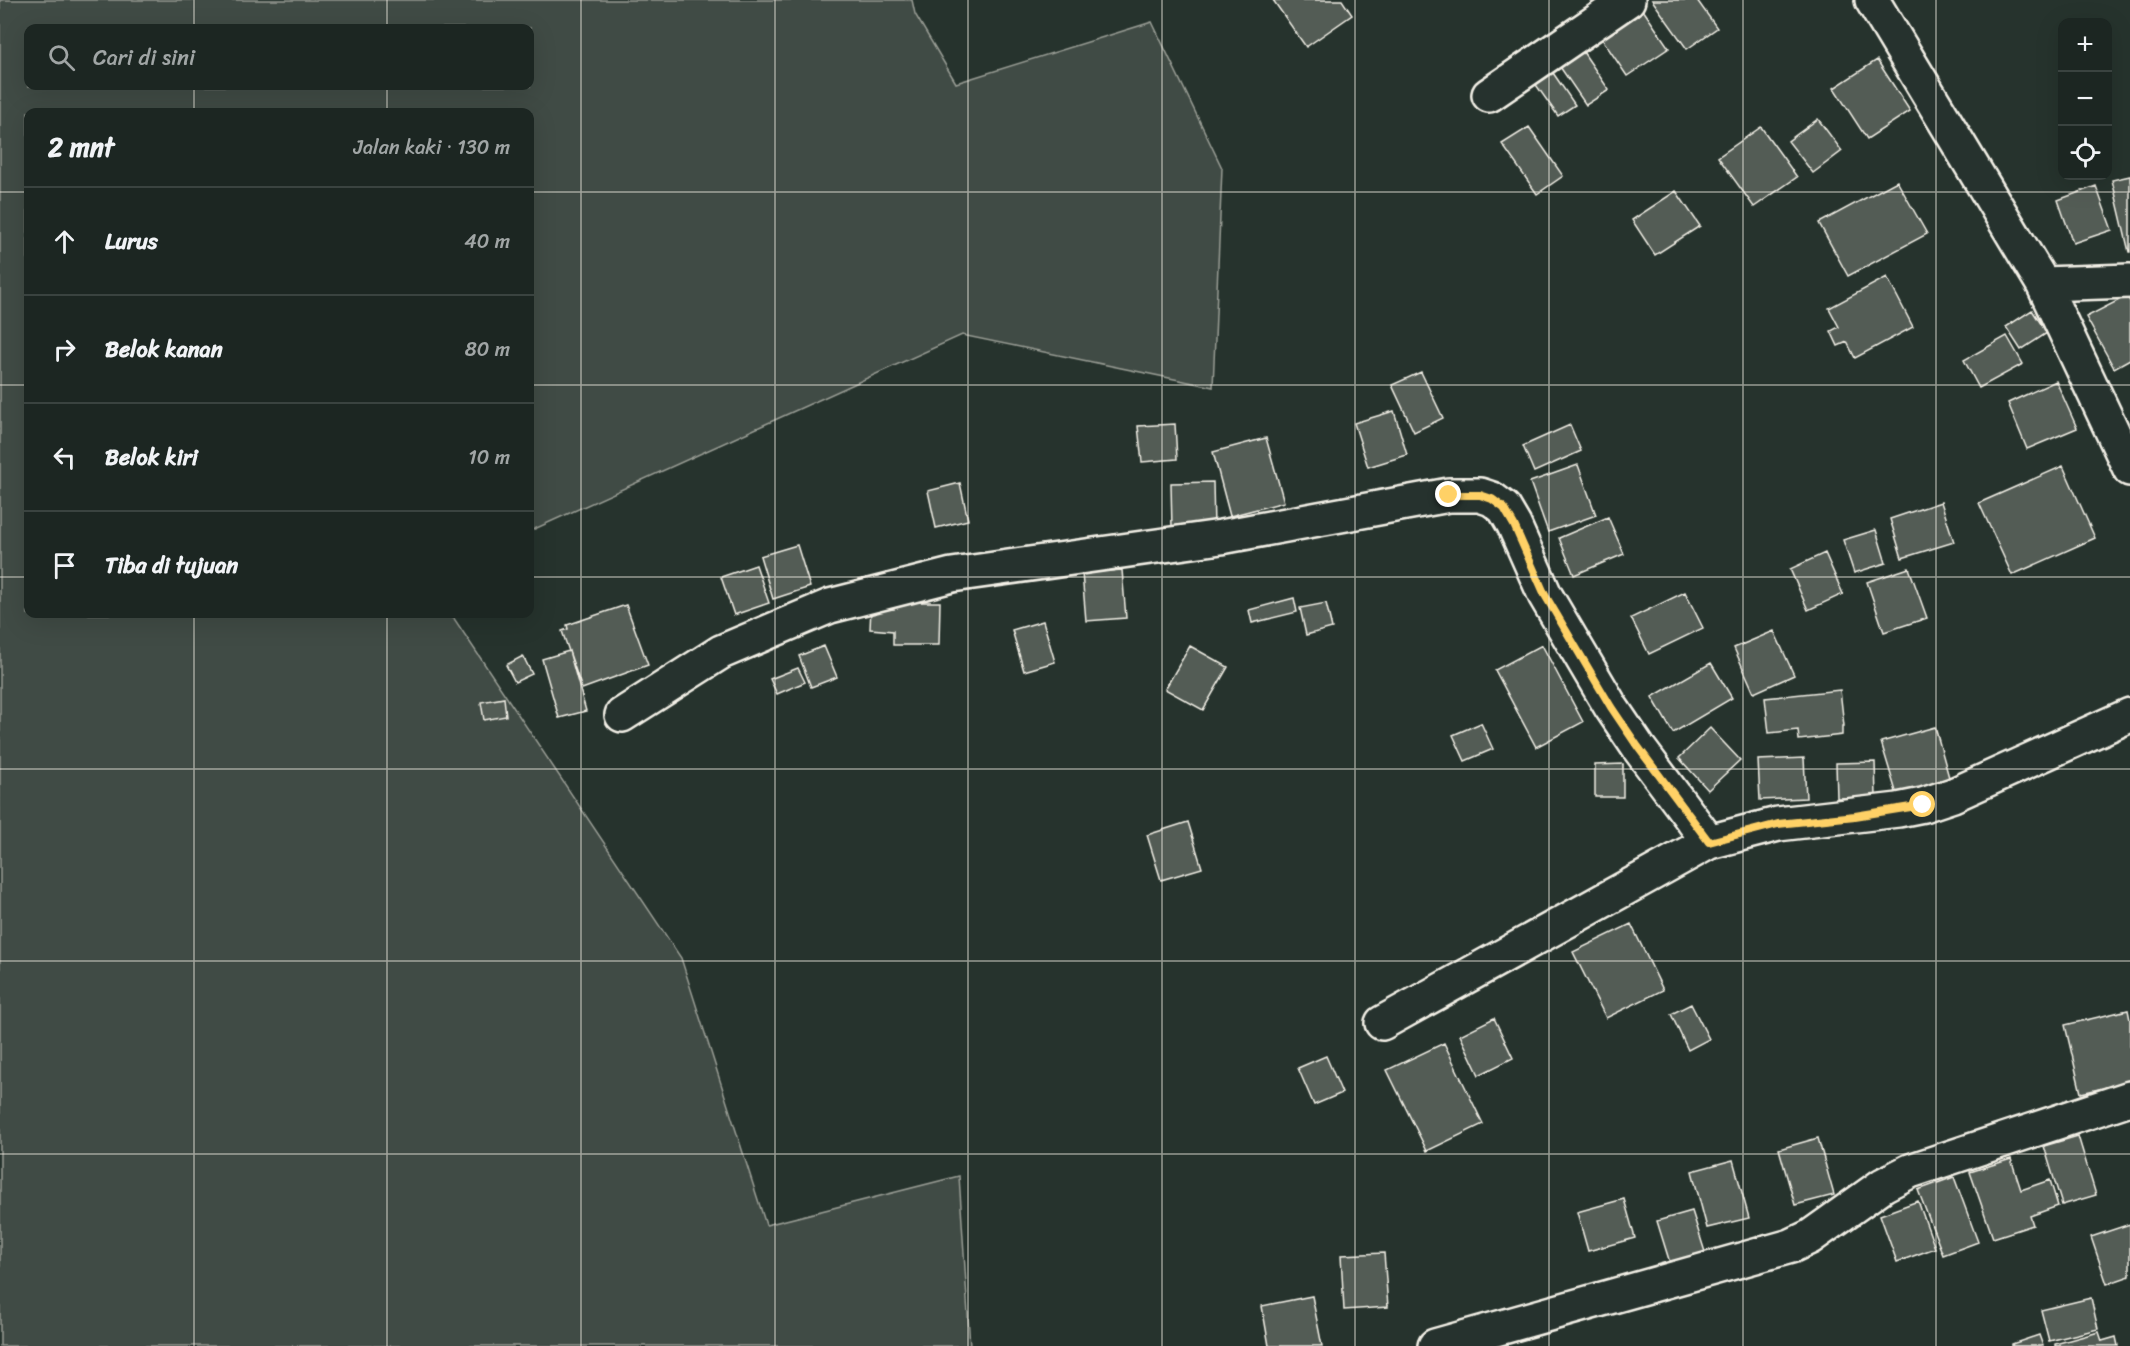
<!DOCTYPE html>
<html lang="id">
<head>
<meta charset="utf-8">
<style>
  body { margin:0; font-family:Sriracha,sans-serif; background:#29322f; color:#f1f3f6 }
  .controls { position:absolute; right:18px; top:18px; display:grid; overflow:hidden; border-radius:12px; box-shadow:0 6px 24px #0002 }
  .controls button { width:54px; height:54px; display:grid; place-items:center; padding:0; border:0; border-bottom:2px solid #3a4340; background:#1c2622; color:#f1f3f6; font:30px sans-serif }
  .stop { position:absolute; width:18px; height:18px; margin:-14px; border:4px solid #ffd166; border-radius:50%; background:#fff }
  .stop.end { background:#ffd166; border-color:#fff; box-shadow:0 2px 6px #0008 }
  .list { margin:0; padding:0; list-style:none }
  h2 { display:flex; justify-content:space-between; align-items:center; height:78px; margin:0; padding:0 24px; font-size:26px }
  h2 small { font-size:20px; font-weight:400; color:#a0a5a5 }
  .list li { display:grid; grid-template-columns:39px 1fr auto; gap:18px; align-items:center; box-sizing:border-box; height:108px; padding:0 24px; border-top:2px solid #3a4340 }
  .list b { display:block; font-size:22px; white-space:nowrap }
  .list em { font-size:20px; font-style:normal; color:#a0a5a5 }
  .icon { flex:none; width:33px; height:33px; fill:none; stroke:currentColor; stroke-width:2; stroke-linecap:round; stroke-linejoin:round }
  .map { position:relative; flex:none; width:2130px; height:1346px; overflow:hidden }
  .search { position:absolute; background:#1c2622; box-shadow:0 6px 24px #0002; left:24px; top:24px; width:510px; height:66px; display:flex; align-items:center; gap:15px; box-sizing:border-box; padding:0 21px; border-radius:12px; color:#a0a5a5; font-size:22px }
  .panel { position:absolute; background:#1c2622; box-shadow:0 6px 24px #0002; left:24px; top:108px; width:510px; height:510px; border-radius:12px }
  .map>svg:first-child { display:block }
  .green { fill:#414b45; stroke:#9a9e96; stroke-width:1.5; fill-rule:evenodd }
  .building { fill:#525c55; stroke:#f4f1e8; stroke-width:1.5 }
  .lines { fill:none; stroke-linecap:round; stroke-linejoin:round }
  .minor-casing { stroke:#f4f1e8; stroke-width:38 }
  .minor { stroke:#26332d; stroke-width:33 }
  .route { stroke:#ffd166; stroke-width:8 }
  .grid { fill:none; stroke:#f4f1e8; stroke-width:1.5; stroke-opacity:0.55 }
</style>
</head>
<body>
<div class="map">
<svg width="2130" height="1346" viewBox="0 0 2130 1346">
  <rect width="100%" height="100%" fill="#26332d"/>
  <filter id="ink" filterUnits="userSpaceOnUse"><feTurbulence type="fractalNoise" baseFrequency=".0167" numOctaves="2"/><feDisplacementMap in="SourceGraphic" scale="12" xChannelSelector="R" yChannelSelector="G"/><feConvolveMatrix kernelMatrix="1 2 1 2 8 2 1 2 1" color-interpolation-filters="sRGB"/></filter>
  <g filter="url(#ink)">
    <!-- green -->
    <path class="green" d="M0,0H912L915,14L956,83L1152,22L1222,168L1213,387L962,335L530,531V112H28V614H451L681,958L766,1225L959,1176L970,1346H0ZM28,28H530V86H28Z"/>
    <!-- building -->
    <path class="building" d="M1273,0H1342L1352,15L1306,47Z
      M1652,0H1697L1717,28L1687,49Z
      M1639,4L1669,48L1627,76L1598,33Z
      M1579,46L1609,90L1586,105L1556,61Z
      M1877,60L1910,111L1867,139L1834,88Z
      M1551,70L1575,105L1558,116L1534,82Z
      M1818,119L1842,151L1813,173L1788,141Z
      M1529,127L1563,176L1537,194L1502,144Z
      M1761,127L1797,177L1754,207L1718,157Z
      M2130,176V252H2129L2112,180Z
      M1897,181L1927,234L1848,276L1819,223Z
      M2096,186L2112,230L2073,243L2058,200Z
      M1676,191L1700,226L1655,255L1632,220Z
      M1887,277L1913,327L1855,358L1847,342L1838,346L1831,331L1839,327L1829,308Z
      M2127,296L2130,302V359L2114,368L2086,317Z
      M2032,310L2047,333L2021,350L2006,327Z
      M2007,336L2023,364L1979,388L1964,360Z
      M1421,372L1443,418L1414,432L1392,385Z
      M2056,381L2077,428L2027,449L2008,403Z
      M1394,411L1407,455L1368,467L1354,423Z
      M1175,424L1177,459L1142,462L1138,426Z
      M1570,425L1581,451L1534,472L1523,446Z
      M1266,438L1284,502L1230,516L1213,452Z
      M1578,465L1596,515L1548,532L1530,482Z
      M2063,466L2095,538L2012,575L1979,503Z
      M1213,482L1214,528L1172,529L1171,483Z
      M960,483L968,520L936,528L928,491Z
      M1941,502L1954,542L1902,558L1890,519Z
      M1608,517L1624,554L1574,575L1559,538Z
      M1876,530L1886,563L1854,573L1843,540Z
      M797,545L810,587L773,599L760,556Z
      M1825,553L1843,594L1808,610L1790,569Z
      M756,565L769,603L734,615L721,577Z
      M1909,568L1927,618L1884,632L1867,582Z
      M1122,570L1126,618L1086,621L1082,573Z
      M1685,592L1703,628L1649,654L1631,618Z
      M1294,598L1297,612L1252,623L1249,610Z
      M894,602H940L939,645H893V631L870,629L871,608L894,609Z
      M1326,603L1332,628L1306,635L1300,608Z
      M626,605L648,665L582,689L562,631L568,629L567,625Z
      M1043,621L1055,662L1024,671L1012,630Z
      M1774,631L1794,675L1754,693L1734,648Z
      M1542,645L1583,722L1536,747L1495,670Z
      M824,646L837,677L811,687L799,656Z
      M1190,646L1228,667L1203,710L1165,689Z
      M569,651L586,711L559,718L542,659Z
      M523,656L532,674L515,682L506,665Z
      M1711,663L1732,698L1673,733L1652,697Z
      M798,668L805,682L777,694L770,679Z
      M1840,690L1844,726H1842V735L1799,740L1798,730L1769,733L1765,698Z
      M504,698L506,716L484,720L481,702Z
      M1481,723L1493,749L1465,761L1453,735Z
      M1935,727L1950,781L1897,795L1881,742Z
      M1710,728L1740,760L1708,790L1679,758Z
      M1804,758L1806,798L1760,800L1758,760Z
      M1875,762L1876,797L1837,798L1836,763Z
      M1623,764V797H1595V765Z
      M1188,822L1202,868L1161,880L1147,835Z
      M1631,924L1663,990L1606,1018L1573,952Z
      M1691,1004L1709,1039L1688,1050L1671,1014Z
      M2128,1010L2130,1020V1082L2081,1093L2065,1025Z
      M1494,1018L1513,1058L1479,1075L1460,1035Z
      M1444,1043L1483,1124L1427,1151L1387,1070Z
      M1326,1056L1342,1093L1314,1105L1298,1068Z
      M2078,1136L2096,1195L2062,1205L2044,1146Z
      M1818,1138L1834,1195L1795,1205L1779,1149Z
      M2011,1159L2021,1190L2050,1180L2058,1206L2030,1216L2033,1225L1993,1238L1970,1172Z
      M1733,1160L1749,1218L1707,1228L1692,1171Z
      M1954,1177L1978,1242L1943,1255L1918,1190Z
      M1624,1199L1635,1238L1588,1251L1577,1212Z
      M1918,1201L1935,1248L1897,1262L1880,1215Z
      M1692,1211L1705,1252L1670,1263L1657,1221Z
      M2130,1224V1276L2107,1284L2091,1237Z
      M1384,1253L1388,1307L1344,1310L1341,1255Z
      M1312,1296L1322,1346H1269L1262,1306Z
      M2091,1298L2098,1329L2049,1341L2041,1310Z
      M2099,1332L2102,1341L2116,1337L2118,1346H2055V1344Z
      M2039,1335L2043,1346H2012V1344Z"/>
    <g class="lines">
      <!-- minor casing -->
      <g class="minor-casing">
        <path id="minor" d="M1872,0L2043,284L2130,469
          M1489,95L1628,0
          M2043,284L2130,281
          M622,715L721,652L830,606L952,575L1221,537L1449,495H1480L1492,499L1504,508L1514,525L1545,595L1611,707L1638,747L1709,842
          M1382,1023L1709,842L1778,824L1898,810L1923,805L1953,795L2130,715
          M1435,1346L1791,1246L1810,1237L1883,1185L1910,1171L2130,1098"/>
      </g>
      <!-- minor -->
      <use href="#minor" class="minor"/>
    </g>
  </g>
  <g class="lines" filter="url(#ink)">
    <!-- route -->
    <path class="route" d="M1449,495H1480L1492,499L1504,508L1514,525L1545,595L1611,707L1638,747L1709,842L1778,824L1855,816L1923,805"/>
  </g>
  <!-- grid -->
  <path class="grid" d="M194,0V28M387,0V28M581,0V1346M775,0V1346M968,0V1346M1162,0V1346M1355,0V1346M1549,0V1346M1743,0V1346M1936,0V1346M194,86V112M387,86V112M0,192H28M530,192H2130M0,385H28M530,385H2130M0,577H28M530,577H2130M194,614V1346M387,614V1346M0,769H2130M0,961H2130M0,1154H2130"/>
</svg>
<div class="controls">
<button>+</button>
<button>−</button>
<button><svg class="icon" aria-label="locate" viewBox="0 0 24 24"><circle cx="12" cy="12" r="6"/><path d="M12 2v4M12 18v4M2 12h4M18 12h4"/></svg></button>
</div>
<div class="stop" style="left:1923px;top:805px"></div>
<div class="stop end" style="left:1449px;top:495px"></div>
<div class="search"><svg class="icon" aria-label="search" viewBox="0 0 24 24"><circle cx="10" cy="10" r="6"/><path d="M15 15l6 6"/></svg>Cari di sini</div>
<section class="panel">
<h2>2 mnt<small>Jalan kaki · 130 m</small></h2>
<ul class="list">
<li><svg class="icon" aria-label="ahead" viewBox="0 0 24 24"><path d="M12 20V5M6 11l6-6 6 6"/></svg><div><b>Lurus</b></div><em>40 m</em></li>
<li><svg class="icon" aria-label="right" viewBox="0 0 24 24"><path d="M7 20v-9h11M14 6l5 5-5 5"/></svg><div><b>Belok kanan</b></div><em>80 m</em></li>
<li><svg class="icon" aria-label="left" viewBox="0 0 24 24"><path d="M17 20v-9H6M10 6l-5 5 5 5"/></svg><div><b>Belok kiri</b></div><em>10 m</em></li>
<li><svg class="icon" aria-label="arrive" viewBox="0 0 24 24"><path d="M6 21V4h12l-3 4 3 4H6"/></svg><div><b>Tiba di tujuan</b></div></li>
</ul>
</section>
</div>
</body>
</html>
